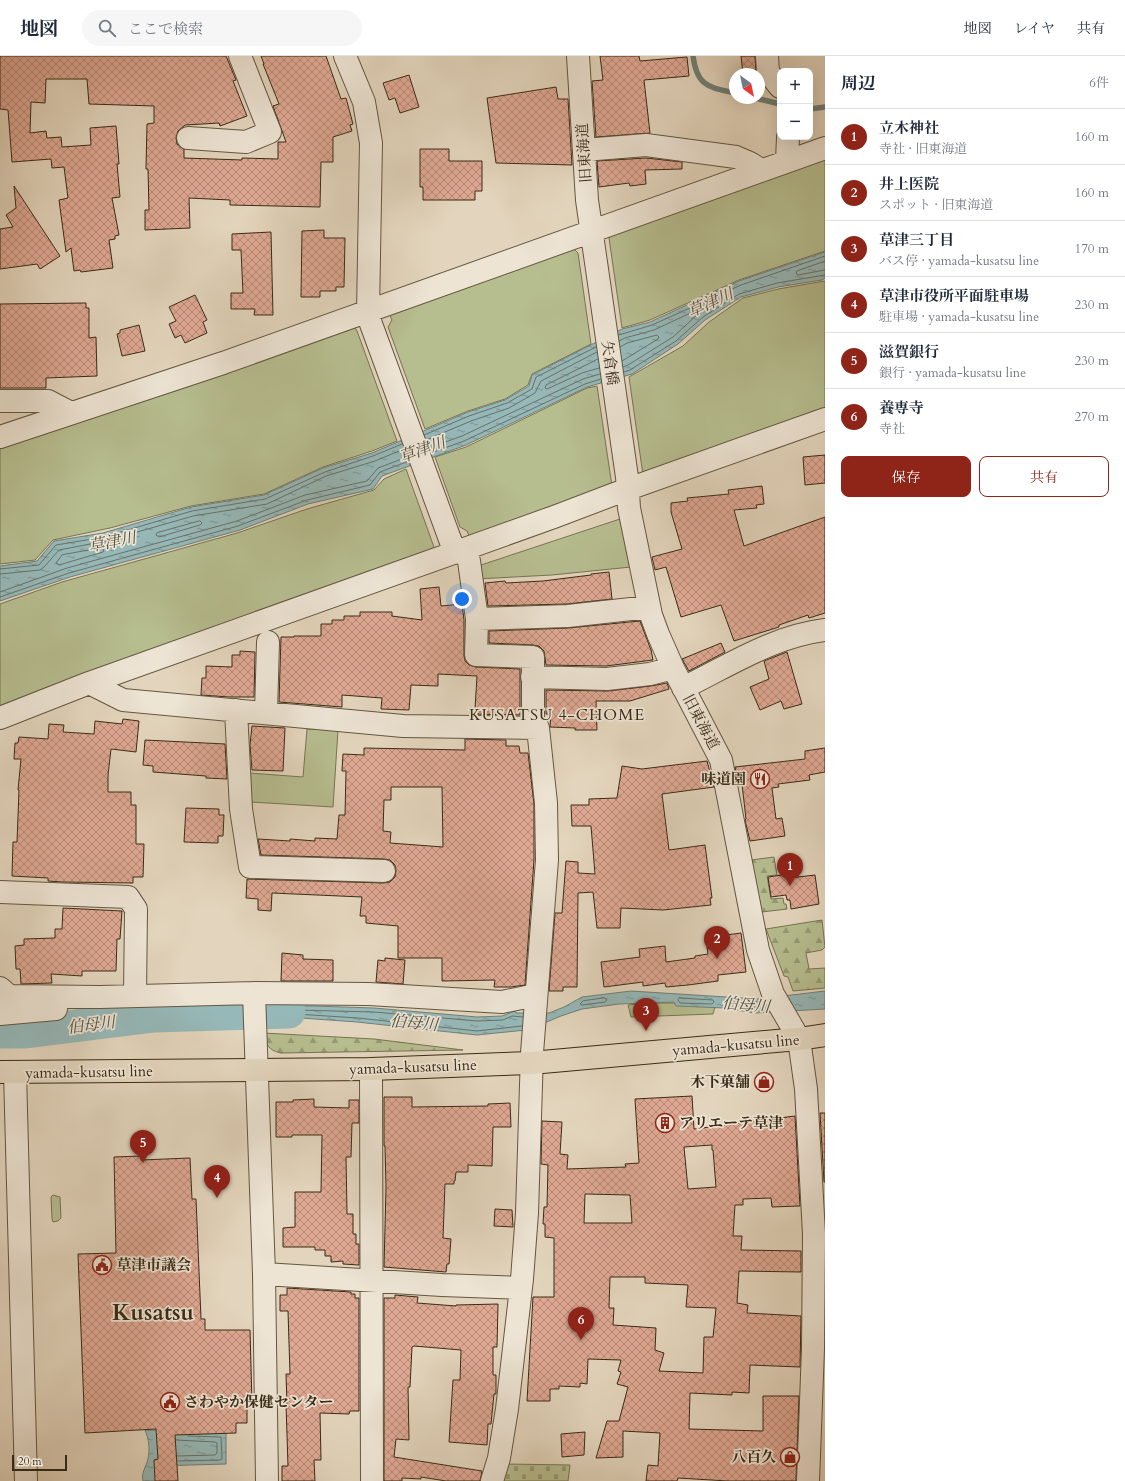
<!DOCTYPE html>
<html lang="ja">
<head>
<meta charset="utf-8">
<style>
  body { margin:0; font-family:Cardo,"Noto Serif JP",serif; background:#f6f6f7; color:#1f2937 }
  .controls { position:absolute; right:12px; top:12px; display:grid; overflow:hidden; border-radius:8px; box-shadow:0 4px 16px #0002 }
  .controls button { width:36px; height:36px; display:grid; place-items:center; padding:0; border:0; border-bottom:1px solid #e0e1e3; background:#fff; color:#1f2937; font:20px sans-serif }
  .compass { position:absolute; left:729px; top:12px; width:36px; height:36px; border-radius:50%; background:#fff; box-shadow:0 4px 16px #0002; rotate:147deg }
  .scale { position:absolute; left:12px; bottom:10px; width:55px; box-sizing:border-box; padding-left:4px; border:2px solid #3a2b16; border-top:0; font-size:11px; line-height:14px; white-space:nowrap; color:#3a2b16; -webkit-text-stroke:3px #ede4d4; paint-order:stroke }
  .you { position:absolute; left:462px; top:543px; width:14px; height:14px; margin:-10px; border:3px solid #fff; border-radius:50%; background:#1a73e8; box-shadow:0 0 0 6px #1a73e833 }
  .badge { display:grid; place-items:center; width:26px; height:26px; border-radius:50%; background:#8f2418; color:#fff; font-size:13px; font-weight:700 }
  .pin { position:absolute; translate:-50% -33px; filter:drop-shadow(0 1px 2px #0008) }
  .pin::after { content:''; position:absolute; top:21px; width:14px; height:12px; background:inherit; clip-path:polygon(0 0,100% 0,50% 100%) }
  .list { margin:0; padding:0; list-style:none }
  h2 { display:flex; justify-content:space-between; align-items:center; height:52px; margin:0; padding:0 16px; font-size:17px }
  h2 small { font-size:13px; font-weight:400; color:#747a83 }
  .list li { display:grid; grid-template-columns:26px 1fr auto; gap:12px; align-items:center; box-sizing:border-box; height:56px; padding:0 16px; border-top:1px solid #e0e1e3 }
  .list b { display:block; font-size:15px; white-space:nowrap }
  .list p { margin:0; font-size:13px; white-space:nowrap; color:#747a83 }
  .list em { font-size:13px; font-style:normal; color:#747a83 }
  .actions { display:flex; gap:8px; padding:12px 16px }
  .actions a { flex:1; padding:9px 0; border:1px solid #8f2418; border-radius:8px; text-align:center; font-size:14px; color:#8f2418 }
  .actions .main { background:#8f2418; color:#fff }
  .icon { flex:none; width:22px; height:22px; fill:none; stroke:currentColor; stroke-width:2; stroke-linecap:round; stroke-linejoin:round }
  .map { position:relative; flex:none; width:825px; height:1425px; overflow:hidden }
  header { display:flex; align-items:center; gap:24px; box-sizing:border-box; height:56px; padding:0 20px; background:#fff; border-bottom:1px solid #e0e1e3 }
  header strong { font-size:19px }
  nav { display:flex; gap:22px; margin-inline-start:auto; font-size:14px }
  .search { width:280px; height:36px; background:#f6f6f7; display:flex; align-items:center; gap:10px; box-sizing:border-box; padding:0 14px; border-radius:22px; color:#747a83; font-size:15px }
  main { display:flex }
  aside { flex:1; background:#fff }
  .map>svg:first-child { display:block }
  .green { fill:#b6bd8f; stroke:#787452 }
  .forest { fill:url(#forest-firs); stroke:#787452 }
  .cemetery { fill:url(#cemetery-stones); stroke:#787452 }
  .water { fill:url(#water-ripples); stroke:#718077 }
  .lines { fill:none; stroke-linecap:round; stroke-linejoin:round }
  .shore { stroke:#687267; stroke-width:1 }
  .stream { stroke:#718077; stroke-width:5.5 }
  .river { stroke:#96b8b8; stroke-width:33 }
  .building { fill:url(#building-cross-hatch); stroke:#3a2b16; fill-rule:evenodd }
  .minor-casing { stroke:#645640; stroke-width:24 }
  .major-casing { stroke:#3a2b16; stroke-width:24 }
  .minor { stroke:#ede4d4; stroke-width:22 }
  .major { stroke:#e3d5bd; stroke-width:22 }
  .labels { text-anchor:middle; stroke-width:3.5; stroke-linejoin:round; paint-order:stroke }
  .street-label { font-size:15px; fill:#3a2b16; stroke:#ede4d4 }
  .poi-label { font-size:15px; font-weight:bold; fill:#3a2b16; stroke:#ede4d4; text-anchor:end }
  .water-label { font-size:16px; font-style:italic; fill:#514e3e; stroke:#ede4d4 }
  .neighbourhood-label { font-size:16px; letter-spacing:1px; fill:#3a2b16; stroke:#ede4d4 }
  .town-label { font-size:23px; font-weight:bold; fill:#3a2b16; stroke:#ede4d4 }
</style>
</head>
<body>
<header>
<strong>地図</strong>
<div class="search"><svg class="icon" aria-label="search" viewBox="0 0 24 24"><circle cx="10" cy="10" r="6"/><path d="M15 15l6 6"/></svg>ここで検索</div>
<nav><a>地図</a><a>レイヤ</a><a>共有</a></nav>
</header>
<main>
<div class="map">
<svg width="825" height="1425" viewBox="0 0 825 1425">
  <defs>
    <pattern id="forest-firs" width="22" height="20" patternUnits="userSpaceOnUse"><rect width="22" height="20" fill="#b6bd8f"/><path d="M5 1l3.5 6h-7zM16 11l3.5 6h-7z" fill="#959a74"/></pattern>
    <pattern id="cemetery-stones" width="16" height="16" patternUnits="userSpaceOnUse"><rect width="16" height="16" fill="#b6bd8f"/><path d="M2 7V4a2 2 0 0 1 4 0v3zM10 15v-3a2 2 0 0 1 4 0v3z" fill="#959a74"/></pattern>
    <pattern id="water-ripples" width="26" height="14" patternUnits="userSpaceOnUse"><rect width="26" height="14" fill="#96b8b8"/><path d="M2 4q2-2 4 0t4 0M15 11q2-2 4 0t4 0" fill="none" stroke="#7b9695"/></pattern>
    <pattern id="building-cross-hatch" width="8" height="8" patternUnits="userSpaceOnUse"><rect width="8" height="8" fill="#dfa893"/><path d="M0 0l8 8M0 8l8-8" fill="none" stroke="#b68977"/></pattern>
  </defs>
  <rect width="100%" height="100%" fill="#e3d5bd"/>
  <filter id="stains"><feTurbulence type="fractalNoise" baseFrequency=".005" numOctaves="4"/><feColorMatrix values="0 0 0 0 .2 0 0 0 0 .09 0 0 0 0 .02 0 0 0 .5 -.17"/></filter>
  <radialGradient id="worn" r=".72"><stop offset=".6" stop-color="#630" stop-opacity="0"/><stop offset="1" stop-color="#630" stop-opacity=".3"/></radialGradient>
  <!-- green -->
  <path class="green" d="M825,99V195L739,224L650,264L622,272L609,182L614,175Z
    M574,193L578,197L591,288L532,318L528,329L505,343L468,355L425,373L388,271L392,264L389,257Z
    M825,225V355L643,419L629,321L683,290L709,266L743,242L778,233Z
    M353,269L357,275L397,385L372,395L323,411L264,438L191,450L110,472L53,484L35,504L0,508V393L163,338Z
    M597,330L612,430L470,482L467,475L460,471L435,401L466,391L587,332Z
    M406,413L435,494L0,653V548L62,526L237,477L307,453L374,434L384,423Z
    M623,462L631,511L552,519L476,523L475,511Z
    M307,673L338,674L333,751L251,746L249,717L303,721Z
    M649,947H687L715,951L713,958L631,961L628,949Z
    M53,1139L60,1141L61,1162L58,1165L53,1166L52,1163L51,1141Z"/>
  <!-- forest -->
  <path class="forest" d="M774,801L777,819L767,820L771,843L783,842L784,848H786L787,853L762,856L751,804Z
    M822,864L825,891L822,894L806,897L809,913L825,912V932L793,935L788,921L784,920L766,873Z
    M263,977L374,983L463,994L281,997C268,994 266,989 263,977Z"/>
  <!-- cemetery -->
  <path class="cemetery" d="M504,1408L570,1409L568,1425H500Z"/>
  <!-- water -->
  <path class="water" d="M825,196V222L822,224L778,231L741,241L705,264L678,288L632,318L587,331L466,389L382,420L373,433L308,448L240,474L70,521L0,545V510L37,505L54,485L103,477L191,451L264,439L323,412L372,397L468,356L505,344L529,330L532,319L622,273L650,266L739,225Z
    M631,935L758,943L825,935V953L755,957L724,952L676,950L674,946L619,948L582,953L561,960L542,968L526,974L477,979L357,966L287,961L265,962V950H313L374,952L477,961L502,960L515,955L516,957H549L564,951L582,941Z
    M145,1374L226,1377V1408L156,1410V1425H143C141,1417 146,1411 148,1403C150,1392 149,1384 145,1374Z"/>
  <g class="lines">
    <!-- shore -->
    <path class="shore" d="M825,205L797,215L796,217L798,219L825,214
      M619,279L652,269L741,229L825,200
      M619,285L625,282L654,274L697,254L700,255L699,257L673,281L628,309L623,311
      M620,291L627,287L657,279L659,281L658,283L622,305
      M598,303L546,329L545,332L547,333L582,317L599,312
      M624,316L630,314L676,285L703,261L739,238L777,227L825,219
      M424,379L469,360L507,347L532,333L536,321L596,291
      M426,384L471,365L509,352L535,337L541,325L597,296
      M429,392L462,380L583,323L600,318
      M431,397L464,385L585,328L601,323
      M200,465L202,467L200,469L159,481L156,479L157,477Z
      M102,492L104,494L103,496L59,509L56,507L62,499Z
      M0,513L39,509L56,489L104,481L192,455L265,443L325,416L373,400L402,388
      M0,518L40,514L44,511L59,494L106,485L193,460L267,448L326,420L375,405L404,393
      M0,536L67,512L237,465L305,439L367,425L378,412L407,401
      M0,541L69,517L238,470L307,444L370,429L380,416L409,405
      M605,942L607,944L605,946L582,949L580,948L583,945Z
      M680,942L713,944L714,946L712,948L680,947L678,944Z
      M764,946L730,945L729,947L730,949L756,952H768
      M522,970L477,975L358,962L296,958L294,956L296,954L374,956L477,965L503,964L512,960L523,961
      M176,1384L215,1386L217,1387V1397L215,1399L177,1400
      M178,1405L220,1404L222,1403L221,1381L188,1380"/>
    <!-- stream -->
    <path class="stream" d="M693,0C697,31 709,31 735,37
      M755,42L780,48
      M810,53L825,51"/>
    <!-- river -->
    <path class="river" d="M0,976H26L154,960L289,956"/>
  </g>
  <!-- building -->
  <path class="building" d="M0,0H226L236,24L233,25L247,60L220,70L219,67L185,69L178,75L176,82L177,88L184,93V102L242,104V102L278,103V86H286L273,50L279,48L263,8H264L261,0H326L341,43L346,42L353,68L350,69L352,75L333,81V106H321L320,151L230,149V144L189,142L190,172L145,174V154H149L148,113H146L147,68L154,67V50L89,48L87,23H46L45,47L31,46L30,77L46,75L47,82L61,81L62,91L91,89L90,72L116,70L119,108H117L120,141L112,142L119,179L115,180V183L109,184L113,212L81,216L80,214L74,215L71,192L66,196L59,144L68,142L64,111L52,112L51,103L12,106L8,54L0,53Z
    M600,0H639L640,5L687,1L689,20L644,24L650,77L596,81L592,25L603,24Z
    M741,0H755L756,18H743Z
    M409,19L419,51L400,57L395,42L389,44L383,27Z
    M556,31L558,43H568L572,109L496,107L487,42Z
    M420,93H449V105H482V135H475V144H423V131H420Z
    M646,102L682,106V113L645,114L646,128L630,130L629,127L599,131L597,105Z
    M14,130L60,200L40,213L37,208L0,213V173L13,171L6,159L16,152Z
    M324,174V182H345L344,231H336V235H320V241H301L302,175Z
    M271,176L273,259H254L255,253H231V237H243L241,194H232V178Z
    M195,239L207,264L203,266L207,277L185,287L181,279L175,282L169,268L176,265L169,251Z
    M86,247V252H89V282L96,281L97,320L46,322V332H0V248Z
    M139,269L145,295L122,300L117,278L120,277V274Z
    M825,399V427L805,429L803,401Z
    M762,430L764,448L756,449L757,452L734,454L744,490L825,461V557L809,562L808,559L779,569V571L734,585L721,549L681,561L666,511L655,514L652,501L682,493L671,456V447L688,445L687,442L729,438L728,434Z
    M609,516L612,543L567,548L488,550L485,527L505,525L506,527L543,525L591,519V518Z
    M439,531L441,550L462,548L464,564V599L465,605L469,609L476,611L520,613V659L470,658V652L475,653L477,620L438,618V630L411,629L409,654L381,653L382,642L342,639V651L279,646L281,581H294V580H321V568H332V564H344V560H360V556H392V560L422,564L420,533Z
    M640,565L651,594L653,604L606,610L546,609L544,595L539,590L533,589L489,587V575L568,572Z
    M721,587L725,596L689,615L682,603Z
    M240,595L255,596L254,641H229L201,639L202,622H206V610L232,611V599H240Z
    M787,596L802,648L784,653L781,645L760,654L750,631L769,623L764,605Z
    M667,627L669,633L630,645H596L597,674H575V672L550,671L551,658H546V634L608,635L651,630Z
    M123,663L139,665L136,696L111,693L108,719V736H131V749H136V788H144L143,821H133V827L62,826L48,825V822L12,820L13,786H17L19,734H18L21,703H14L15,687H18L19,681L48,683L49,668L64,669L63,676L94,678L95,665L122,668Z
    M252,670L285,672L283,715L252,714L250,689Z
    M465,683L506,684V690H519L520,697H528L534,748V804L525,929L511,931H494L495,924L442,925V902H398V870L366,867V860H360L362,841L272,837L271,855L258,854V843L246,842L247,823L384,827L390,826L395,821L396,815L395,809L390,804L384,803L261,799L258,783L290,785V783L315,785V782L337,783L339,759H345L346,715H342L343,698L364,699V692L465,694ZM391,731H442L443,791L390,787L391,776L383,775L384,744H391Z
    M145,684L225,688L227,723L206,722V720L153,716V710L143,709Z
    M825,692V716L809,719L810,724L778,728L779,731L772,732L776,763L782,762L785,780L750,785L745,764L746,763L742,728H738L735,711L805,703V695Z
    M707,705L714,731L662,738L669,794L705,789L712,842H710L711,849L663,854L621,852L620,872H597L593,836L578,837L577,931H563V935H549L555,857H562L566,805L578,806V817L595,818L591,770H572L571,749H589V743L617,742L622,710L642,713Z
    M186,752L219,753V759H224L223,780H218V787L184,786Z
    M788,818L789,822L815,819L819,848L791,853L790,844H787L786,839L771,841L768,821Z
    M63,852L122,855L120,883H117L116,915H82V920L51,918L52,927L21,928L20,913H16L15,890L24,889V883L55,882V873H62Z
    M741,877L746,916L718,919V925L688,929L666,931L665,927L643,930V926L604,931L601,906L640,901L639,893L665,890L666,906L695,902V900L708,898L707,891L720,889L719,880Z
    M282,897L303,899V903L333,904V925H281Z
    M385,902L405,904L403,928L376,926L378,904L385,905Z
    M692,1040L694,1073L795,1060L800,1150L772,1151L771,1142L743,1143V1149H735L733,1180H742L741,1194L801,1195V1216L739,1215L737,1247L748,1249L747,1257L801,1260L800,1311L750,1309L749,1337L732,1336V1339L690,1337L689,1373L763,1375V1340H799L796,1425H728L678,1422L677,1425H646L648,1409L658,1410L660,1377L623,1375V1401L596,1402L607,1365H619L628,1331L617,1328L621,1316L618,1315L621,1304L588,1303L587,1328L580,1327V1331L559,1330V1333H550V1345H527L533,1241H554V1182L545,1181V1168H543L544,1151H547L548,1109L541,1108L542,1065L562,1066L560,1098L568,1099L567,1113L626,1111L625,1108L639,1107L635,1043ZM712,1089V1094H713L716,1131L688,1133L684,1091ZM585,1138L630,1139L632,1167H584ZM610,1221H645V1227L688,1229L686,1251L716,1252L713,1281H704L703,1317L659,1315L664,1297L655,1294L656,1272L613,1269L614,1252H609Z
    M384,1041H412V1051L488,1050V1048L510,1047L511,1071H493L492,1110L468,1109V1116H456L455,1125H454V1128H445L443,1182L451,1183L449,1208H447L446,1216L384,1211L386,1131L385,1090H384Z
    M314,1043V1051L349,1052V1044H359V1067H352L351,1101H346L347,1158H353V1178H356V1188H359V1209L343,1208V1205L331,1206V1200H325V1194H315V1191H283V1172L295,1171V1136H321L322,1079H292V1081H276V1046H293V1044Z
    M820,1057H825V1126H824Z
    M141,1100V1104L190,1102L192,1143H196L201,1263H205V1274H250L252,1348L247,1349V1367H236V1377L175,1379L178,1425H155L154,1404L158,1403L156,1373L85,1377L78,1198L116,1197L114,1101Z
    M495,1153L512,1154L513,1171L494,1170Z
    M287,1232L351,1236V1238H355V1242H359V1355H350L349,1358L320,1357L321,1404H314L315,1425H282V1410H288L286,1348H287L286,1318H290L288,1255H280V1239H287Z
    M395,1239L418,1241L417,1247L456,1250V1249L498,1248L497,1291H493V1319H496V1338H494L491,1368H488L487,1389L449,1386L453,1324H460L461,1294L414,1290L412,1291L410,1331H408L409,1384L396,1383L394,1401L482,1415L480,1425H446L421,1421V1423L402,1422V1425H384V1242H395Z
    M585,1376L584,1399L562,1401L561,1378Z"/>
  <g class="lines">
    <!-- minor casing -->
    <g class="minor-casing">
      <path id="minor" d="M345,0L364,46L371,87L368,256L371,268L455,497
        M578,0L587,144L627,421L629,452L651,559L658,578L673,612L721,704L758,894L773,938L799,983L806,1033L814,1178L813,1293L808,1425
        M767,0L768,16L780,31
        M188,82L246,86L270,76L240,0
        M584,94L646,89L736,101L750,107L761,114
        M787,105L788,81
        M0,345H48L71,357
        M0,381L223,307L825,92
        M469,505L477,563L476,599L533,601V672
        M477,563L568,560L649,551
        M532,621L607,623L650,618L673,612
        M89,627L123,644L403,670L538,672L546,747L547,804L532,997L527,1157L522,1223L507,1353L499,1402L492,1425
        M683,632C728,610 774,580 825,574
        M236,654L241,753L250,811L384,815
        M266,657L268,586
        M0,662L89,627L554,461L617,437L825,363
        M0,836L128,841L136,853L135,940
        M0,932L9,940L100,941L254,937L369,938L502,946L536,939
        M254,937L264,1218L267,1425
        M0,958L56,953
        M371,1013L372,1425
        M15,1017L26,1425
        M264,1218L442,1229L521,1232"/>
    </g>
    <!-- major casing -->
    <g class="major-casing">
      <path id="major" d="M0,1016L371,1013L531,1007L799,983L825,979"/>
    </g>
    <!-- minor -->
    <use href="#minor" class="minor"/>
    <!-- major -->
    <use href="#major" class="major"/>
  </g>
  <!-- icons -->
  <defs>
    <g id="restaurant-ring" transform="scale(1)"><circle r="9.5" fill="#ede4d4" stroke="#8f2418" stroke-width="1.5"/><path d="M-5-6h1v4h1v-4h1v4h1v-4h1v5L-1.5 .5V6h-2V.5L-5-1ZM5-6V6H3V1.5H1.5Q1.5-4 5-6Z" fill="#8f2418"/></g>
    <g id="shop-ring" transform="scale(1)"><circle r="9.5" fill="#ede4d4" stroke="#8f2418" stroke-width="1.5"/><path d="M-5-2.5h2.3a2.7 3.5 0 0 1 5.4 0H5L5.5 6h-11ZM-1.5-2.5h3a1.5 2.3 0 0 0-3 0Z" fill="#8f2418"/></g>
    <g id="building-ring" transform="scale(1)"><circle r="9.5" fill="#ede4d4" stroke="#8f2418" stroke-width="1.5"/><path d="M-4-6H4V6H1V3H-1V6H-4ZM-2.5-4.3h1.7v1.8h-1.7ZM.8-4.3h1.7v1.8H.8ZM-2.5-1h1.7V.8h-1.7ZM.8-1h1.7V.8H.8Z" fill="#8f2418"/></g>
    <g id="civic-ring" transform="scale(1)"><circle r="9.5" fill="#ede4d4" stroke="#8f2418" stroke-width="1.5"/><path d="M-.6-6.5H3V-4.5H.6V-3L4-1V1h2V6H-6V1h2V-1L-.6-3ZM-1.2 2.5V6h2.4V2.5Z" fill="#8f2418"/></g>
  </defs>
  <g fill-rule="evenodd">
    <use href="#restaurant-ring" x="760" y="723"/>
    <use href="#shop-ring" x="764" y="1026"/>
    <use href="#building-ring" x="665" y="1067"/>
    <use href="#civic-ring" x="102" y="1209"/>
    <use href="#civic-ring" x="170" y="1346"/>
    <use href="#shop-ring" x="790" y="1401"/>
  </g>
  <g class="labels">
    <!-- street labels -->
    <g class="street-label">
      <text transform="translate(584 97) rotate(-94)" y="5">旧東海道</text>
      <text transform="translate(610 307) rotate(82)" y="5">矢倉橋</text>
      <text transform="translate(701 666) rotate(62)" y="5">旧東海道</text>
      <text transform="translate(736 989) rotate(-5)" y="5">yamada-kusatsu line</text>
      <text transform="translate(413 1011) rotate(-2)" y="5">yamada-kusatsu line</text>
      <text transform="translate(89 1016) rotate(-1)" y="5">yamada-kusatsu line</text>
    </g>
    <!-- poi labels -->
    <g class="poi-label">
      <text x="746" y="728">味道園</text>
      <text x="750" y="1031">木下菓舗</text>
      <text x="679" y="1072" text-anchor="start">アリエーテ草津</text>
      <text x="116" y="1214" text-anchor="start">草津市議会</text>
      <text x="184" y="1351" text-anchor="start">さわやか保健センター</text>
      <text x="776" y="1406">八百久</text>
    </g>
    <!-- water labels -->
    <g class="water-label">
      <text transform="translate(710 246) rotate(-24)" y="6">草津川</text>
      <text transform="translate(422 393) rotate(-20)" y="6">草津川</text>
      <text transform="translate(112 485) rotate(-11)" y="6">草津川</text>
      <text transform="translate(746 948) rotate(5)" y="6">伯母川</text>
      <text transform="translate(414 966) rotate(5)" y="6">伯母川</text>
      <text transform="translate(91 968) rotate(-7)" y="6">伯母川</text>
    </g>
    <!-- neighbourhood labels -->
    <g class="neighbourhood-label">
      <text x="557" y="664">KUSATSU 4-CHOME</text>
    </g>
    <!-- town labels -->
    <g class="town-label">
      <text x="153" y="1264">Kusatsu</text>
    </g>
  </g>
  <rect width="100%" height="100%" filter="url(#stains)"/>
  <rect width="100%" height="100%" fill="url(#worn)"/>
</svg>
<div class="controls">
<button>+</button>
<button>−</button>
</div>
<svg class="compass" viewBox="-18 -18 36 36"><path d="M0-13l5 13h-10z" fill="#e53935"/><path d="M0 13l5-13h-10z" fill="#747a83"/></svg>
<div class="scale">20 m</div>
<div class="you"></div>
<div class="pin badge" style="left:790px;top:830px">1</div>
<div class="pin badge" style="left:717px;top:903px">2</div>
<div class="pin badge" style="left:646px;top:975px">3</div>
<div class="pin badge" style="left:217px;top:1142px">4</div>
<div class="pin badge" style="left:143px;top:1107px">5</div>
<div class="pin badge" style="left:581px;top:1284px">6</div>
</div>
<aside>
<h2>周辺<small>6件</small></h2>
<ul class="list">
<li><span class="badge">1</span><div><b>立木神社</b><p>寺社 · 旧東海道</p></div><em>160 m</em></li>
<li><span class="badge">2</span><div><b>井上医院</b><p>スポット · 旧東海道</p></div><em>160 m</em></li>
<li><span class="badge">3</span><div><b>草津三丁目</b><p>バス停 · yamada-kusatsu line</p></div><em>170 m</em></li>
<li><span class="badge">4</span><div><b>草津市役所平面駐車場</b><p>駐車場 · yamada-kusatsu line</p></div><em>230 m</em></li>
<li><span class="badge">5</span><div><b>滋賀銀行</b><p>銀行 · yamada-kusatsu line</p></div><em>230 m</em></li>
<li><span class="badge">6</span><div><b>養専寺</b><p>寺社</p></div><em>270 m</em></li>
</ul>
<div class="actions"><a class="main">保存</a><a>共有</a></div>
</aside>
</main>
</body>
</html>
